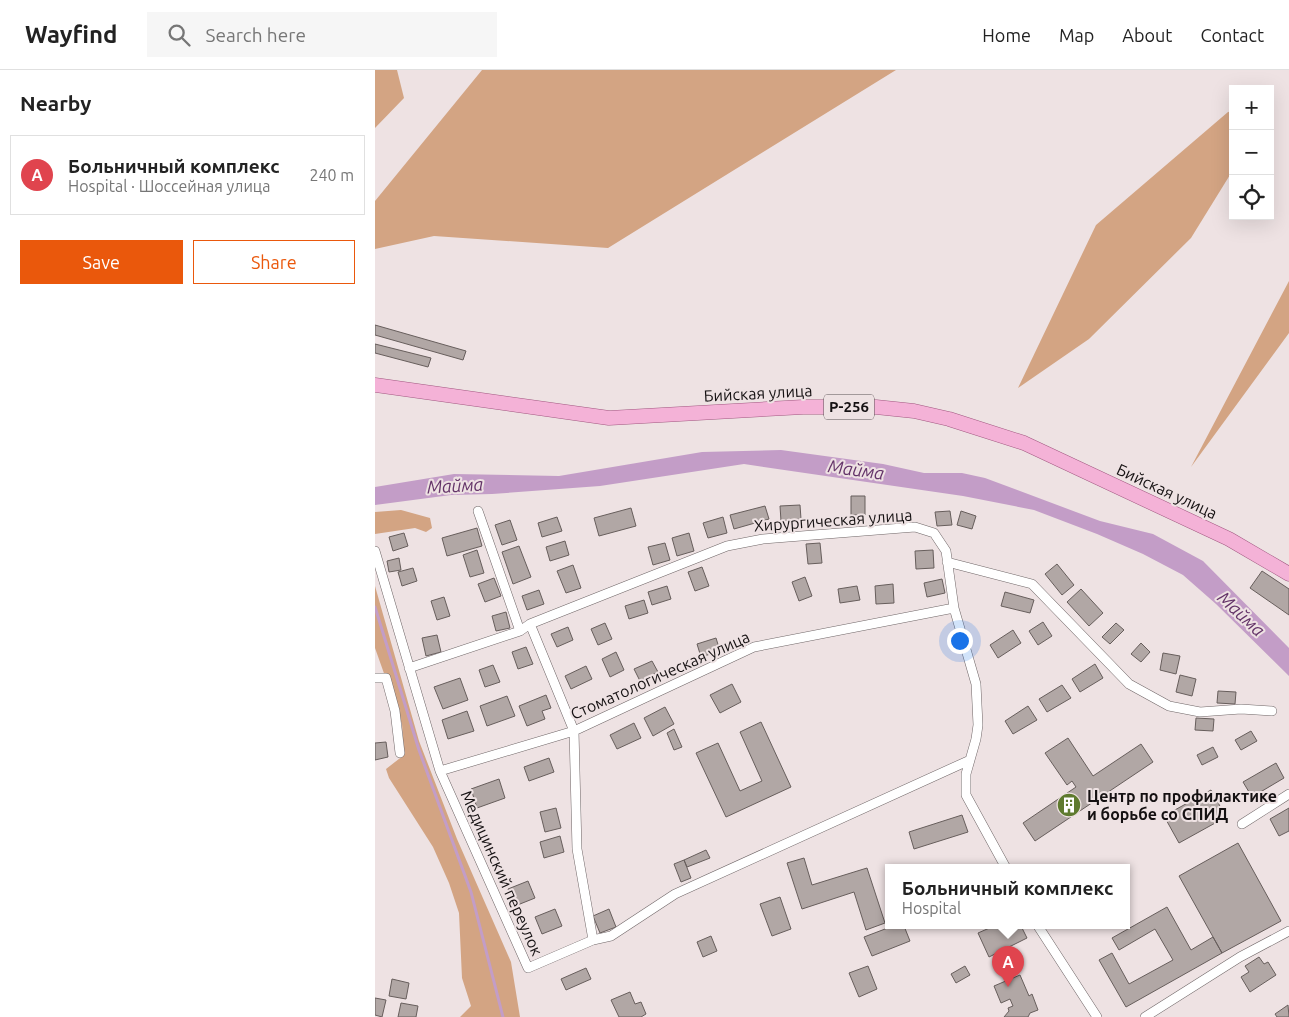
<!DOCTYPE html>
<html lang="en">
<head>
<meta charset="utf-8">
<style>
  body { margin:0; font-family:Ubuntu,sans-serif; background:#f6f6f6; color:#222 }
  .controls { position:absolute; right:15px; top:15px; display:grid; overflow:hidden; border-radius:0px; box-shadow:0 5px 20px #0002 }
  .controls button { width:45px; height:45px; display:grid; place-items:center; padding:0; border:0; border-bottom:1px solid #e0e0e0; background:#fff; color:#222; font:25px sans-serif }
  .you { position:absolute; left:584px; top:570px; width:18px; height:18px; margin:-12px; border:4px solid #fff; border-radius:50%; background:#1a73e8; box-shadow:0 0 0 8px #1a73e833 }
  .badge { display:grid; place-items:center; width:32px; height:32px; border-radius:50%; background:#ea580c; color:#fff; font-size:16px; font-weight:700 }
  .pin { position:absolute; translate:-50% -41px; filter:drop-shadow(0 1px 2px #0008) }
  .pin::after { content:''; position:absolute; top:26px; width:18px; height:15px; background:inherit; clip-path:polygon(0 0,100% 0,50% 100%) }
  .popup { position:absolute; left:510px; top:794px; width:245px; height:65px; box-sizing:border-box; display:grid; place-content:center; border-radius:0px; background:#fff; filter:drop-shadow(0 1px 4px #0005); font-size:16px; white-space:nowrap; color:#767676 }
  .popup b { font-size:19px; color:#222 }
  .popup::after { content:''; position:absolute; left:50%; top:100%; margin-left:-10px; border:10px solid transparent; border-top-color:#fff }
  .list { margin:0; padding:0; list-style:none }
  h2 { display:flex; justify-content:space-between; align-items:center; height:65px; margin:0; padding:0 20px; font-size:21px }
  h2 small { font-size:16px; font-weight:400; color:#767676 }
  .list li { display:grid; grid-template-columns:32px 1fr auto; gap:15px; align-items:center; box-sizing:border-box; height:80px; margin:0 10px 10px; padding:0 10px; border:1px solid #e0e0e0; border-radius:0px }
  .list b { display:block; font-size:19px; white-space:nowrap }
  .list p { margin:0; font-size:16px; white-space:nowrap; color:#767676 }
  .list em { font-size:16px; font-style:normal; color:#767676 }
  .actions { display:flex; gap:10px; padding:15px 20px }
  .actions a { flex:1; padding:11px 0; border:1px solid #ea580c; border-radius:0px; text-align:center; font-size:18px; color:#ea580c }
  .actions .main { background:#ea580c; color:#fff }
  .icon { flex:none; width:28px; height:28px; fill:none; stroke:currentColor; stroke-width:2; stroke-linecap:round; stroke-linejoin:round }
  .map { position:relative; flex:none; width:914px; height:947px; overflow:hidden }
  header { display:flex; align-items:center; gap:30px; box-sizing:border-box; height:70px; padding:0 25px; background:#fff; border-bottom:1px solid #e0e0e0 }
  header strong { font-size:24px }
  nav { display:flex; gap:28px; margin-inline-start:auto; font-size:18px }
  .search { width:350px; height:45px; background:#f6f6f6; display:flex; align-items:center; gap:12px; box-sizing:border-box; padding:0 18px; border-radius:0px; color:#767676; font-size:19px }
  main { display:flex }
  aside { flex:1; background:#fff }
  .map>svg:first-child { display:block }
  .forest { fill:#d3a483 }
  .water { fill:#c39dc7 }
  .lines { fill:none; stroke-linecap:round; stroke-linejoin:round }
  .stream { stroke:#c39dc7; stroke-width:3 }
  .building { fill:#b1a7a5; stroke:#675e5c }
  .street-casing { stroke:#6f6667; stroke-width:10 }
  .primary-casing { stroke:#a15880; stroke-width:15 }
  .street { stroke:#fff; stroke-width:9 }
  .primary { stroke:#f4b2d7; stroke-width:14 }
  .labels { text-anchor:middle; stroke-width:4; stroke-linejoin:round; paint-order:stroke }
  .shield { fill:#eee2e3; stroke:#565051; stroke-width:1 }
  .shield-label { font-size:15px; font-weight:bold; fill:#151112 }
  .street-label { font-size:16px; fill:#151112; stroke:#eee2e3 }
  .poi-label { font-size:16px; font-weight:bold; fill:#151112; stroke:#eee2e3; text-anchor:start }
  .water-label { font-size:18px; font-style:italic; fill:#643469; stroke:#eee2e3 }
</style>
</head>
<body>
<header>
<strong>Wayfind</strong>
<div class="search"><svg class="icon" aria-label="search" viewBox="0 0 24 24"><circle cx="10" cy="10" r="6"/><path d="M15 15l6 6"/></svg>Search here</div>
<nav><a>Home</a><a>Map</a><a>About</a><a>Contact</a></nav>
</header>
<main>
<aside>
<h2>Nearby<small></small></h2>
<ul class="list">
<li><span class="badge" style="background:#e0444e">A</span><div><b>Больничный комплекс</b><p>Hospital · Шоссейная улица</p></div><em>240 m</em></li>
</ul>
<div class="actions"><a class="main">Save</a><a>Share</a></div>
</aside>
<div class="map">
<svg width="914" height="947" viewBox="0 0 914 947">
  <rect width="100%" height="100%" fill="#eee2e3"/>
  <!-- forest -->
  <path class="forest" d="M0,0H22L29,28L0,58Z
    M107,0H521L233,178L59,166L0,179V131Z
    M858,41V100L816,168L714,269L643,318L721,155L853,42Z
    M914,211V263L816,397Z
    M26,440L55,448L57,458L51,462L40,458L0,464V442Z
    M0,516L44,671L82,769L136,892L145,947H85L96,936L87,908L84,843L74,813L58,777L14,708L11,699L29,685L27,654L0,578Z"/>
  <!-- water -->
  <path class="water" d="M406,380L508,394L549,403H587L610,408L725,451L778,464L828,491L914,578V606L841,534L808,505L768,484L722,464L659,440L588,426L369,394L225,416L117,424L76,425L0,435V417L79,404L184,406L327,382Z"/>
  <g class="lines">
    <!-- stream -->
    <path class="stream" d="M0,537L44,680L96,822L128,947"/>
  </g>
  <!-- building -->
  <path class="building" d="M0,255L91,281L88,290L0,265Z
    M0,274L56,288L53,297L0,283Z
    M476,426H490V445H476Z
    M425,435L426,449L406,451L405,436Z
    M390,436L394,449L359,459L355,445Z
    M256,438L261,456L224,466L219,448Z
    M575,441L577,455L562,456L560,442Z
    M586,441L601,446L597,459L582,455Z
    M182,447L187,461L167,467L163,453Z
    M348,447L352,463L333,468L328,453Z
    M135,450L142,470L127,475L120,455Z
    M102,458L107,476L72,486L67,468Z
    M29,463L33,476L18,481L14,467Z
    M314,463L319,481L302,486L297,468Z
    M190,471L194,485L175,491L171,477Z
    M290,473L295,490L278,495L273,477Z
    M445,473L447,493L433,494L431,474Z
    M144,476L156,507L138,514L127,482Z
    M102,480L109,503L95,507L88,485Z
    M558,480L559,498L541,499L540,481Z
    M24,488L26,500L14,502L12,491Z
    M682,494L699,515L687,525L670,504Z
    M198,495L206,518L191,523L182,501Z
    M327,497L334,516L320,521L313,502Z
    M38,498L42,511L27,516L23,502Z
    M887,501L914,519V545L875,518Z
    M430,507L437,526L424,531L417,512Z
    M119,508L126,526L110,532L103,514Z
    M567,509L570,523L552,527L549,513Z
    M518,514L519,533L501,534L500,516Z
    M292,516L296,529L277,535L273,522Z
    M482,516L485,530L465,533L463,519Z
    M706,519L728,543L714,556L692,532Z
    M164,520L169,534L152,540L147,526Z
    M630,522L659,530L655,543L626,536Z
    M69,527L75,546L62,550L56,531Z
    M269,530L273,543L254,549L250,536Z
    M131,542L135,558L121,561L117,546Z
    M668,552L677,566L663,575L654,561Z
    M230,553L237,569L223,575L216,559Z
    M741,553L749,560L735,574L727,567Z
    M193,557L198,570L182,577L176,564Z
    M638,560L646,573L623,588L615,575Z
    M62,565L66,582L51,586L47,568Z
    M341,568L345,581L326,587L322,574Z
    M766,573L775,582L766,592L756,584Z
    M151,577L158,594L143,599L137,582Z
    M241,582L249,600L235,607L227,589Z
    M788,583L805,586L801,604L785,600Z
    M277,591L283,602L265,611L259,599Z
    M720,594L728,608L705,622L697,609Z
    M118,595L125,612L110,617L104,600Z
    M211,596L217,609L196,619L190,606Z
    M805,605L821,609L817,626L801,622Z
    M85,608L93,630L68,639L59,617Z
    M357,614L366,632L345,643L335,625Z
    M687,615L696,628L672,642L664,629Z
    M843,621L861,622L860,634L842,633Z
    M171,625L176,638L167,641L170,649L152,656L144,636Z
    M132,626L140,646L112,656L105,636Z
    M653,636L662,650L638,664L630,651Z
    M290,637L299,654L278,666L269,648Z
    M92,641L99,661L73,669L67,650Z
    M821,648L839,649L838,661L820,660Z
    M386,652L416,717L351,747L321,683L343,673L365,721L387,711L365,662Z
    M259,653L266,668L242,679L235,665Z
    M299,659L307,677L299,680L292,663Z
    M876,661L882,671L866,680L860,670Z
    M693,668L718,706L766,674L778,692L660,771L648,753L701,717L697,711L692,715L670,683Z
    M11,672L13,687L0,690V673Z
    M838,677L843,687L827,695L822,685Z
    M174,688L179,702L154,711L149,697Z
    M901,693L909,708L877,727L868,712Z
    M124,709L130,728L102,738L96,719Z
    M836,720L851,747L804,773L789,746Z
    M181,738L186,758L170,762L165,742Z
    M914,738V761L904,766L895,749Z
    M587,745L593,762L539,779L534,762Z
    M185,766L189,782L169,788L165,772Z
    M863,773L906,851L847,883L804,806Z
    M331,780L335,788L312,797L309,790Z
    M429,788L437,815L492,798L510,853L491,860L479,822L427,839L412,793Z
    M309,790L316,808L306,812L299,794Z
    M153,811L160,828L140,836L133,819Z
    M405,827L416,859L397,866L385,834Z
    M792,837L816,880L838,867L847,883L751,937L724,890L737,883L754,914L798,890L780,859L744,880L737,868Z
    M180,839L187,856L167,864L160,847Z
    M234,839L241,857L225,863L218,846Z
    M518,856H529L535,871L497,886L489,867Z
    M619,856H646L652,868L614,887L603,863Z
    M336,866L342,881L328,887L322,872Z
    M884,887L889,894L893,892L901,905L875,922L866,907L874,902L870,896Z
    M493,896L502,919L484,927L474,903Z
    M590,896L595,905L581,913L576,904Z
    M211,898L216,909L191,920L186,909Z
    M645,905L654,926L657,924L663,940L655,943L653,947H629L634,941L633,938L638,936L635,929L626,933L619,916Z
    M17,909L34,913L31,929L14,926Z
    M255,922L260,934L266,932L271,944L266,947H244L236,930Z
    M0,928L11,930L7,947L0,945Z
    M26,933L43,936L41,947H23Z
    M913,935L914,947H902L900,944Z"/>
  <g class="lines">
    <!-- street casing -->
    <g class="street-casing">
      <path id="street" d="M103,441L145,561
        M0,481L65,701L153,898L218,870L236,866L300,824L595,690
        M572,492L657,514L754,614L794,636L825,642L866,639L897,641
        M155,554L199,661L202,779L218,870
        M34,598L145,561L155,554L352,476L388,469L540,457L559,463L571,481L579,538L601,614L603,655L601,669L591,704V725L631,798
        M0,608H11L20,641L25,683
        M65,701L199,661L379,577L579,538
        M867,754L914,724
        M663,856L722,947
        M770,947L865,887L914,861"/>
    </g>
    <!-- primary casing -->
    <g class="primary-casing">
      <path id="primary" d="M0,315L234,348L428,337H501L539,341L574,349L649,373L854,469L914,504"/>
    </g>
    <!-- street -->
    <use href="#street" class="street"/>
    <!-- primary -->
    <use href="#primary" class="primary"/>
  </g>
  <!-- icons -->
  <defs>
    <g id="building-disc" transform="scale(1.25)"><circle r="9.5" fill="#5e7a2e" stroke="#eee2e3"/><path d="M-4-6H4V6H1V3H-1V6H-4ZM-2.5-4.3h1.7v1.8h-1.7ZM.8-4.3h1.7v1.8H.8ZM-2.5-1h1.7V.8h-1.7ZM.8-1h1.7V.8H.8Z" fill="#fff"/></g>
  </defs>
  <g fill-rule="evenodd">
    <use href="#building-disc" x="694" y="735"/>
  </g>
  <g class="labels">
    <!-- shield labels -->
    <rect class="shield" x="449" y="324.5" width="50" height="25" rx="4"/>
    <g class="shield-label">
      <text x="474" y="342">Р-256</text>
    </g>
    <!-- street labels -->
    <g class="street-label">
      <text transform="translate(383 323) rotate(-3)" y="6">Бийская улица</text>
      <text transform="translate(792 421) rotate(25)" y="6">Бийская улица</text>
      <text transform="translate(458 450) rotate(-4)" y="6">Хирургическая улица</text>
      <text transform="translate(285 605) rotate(-24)" y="6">Стоматологическая улица</text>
      <text transform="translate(127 803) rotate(66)" y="6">Медицинский переулок</text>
    </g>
    <!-- poi labels -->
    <g class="poi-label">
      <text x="712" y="732">Центр по профилактике<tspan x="712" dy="18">и борьбе со СПИД</tspan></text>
    </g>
    <!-- water labels -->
    <g class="water-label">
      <text transform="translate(481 400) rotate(8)" y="6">Майма</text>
      <text transform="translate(80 416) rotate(-3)" y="6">Майма</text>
      <text transform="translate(866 544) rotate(43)" y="6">Майма</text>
    </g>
  </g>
</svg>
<div class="controls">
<button>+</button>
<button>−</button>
<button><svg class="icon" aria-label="locate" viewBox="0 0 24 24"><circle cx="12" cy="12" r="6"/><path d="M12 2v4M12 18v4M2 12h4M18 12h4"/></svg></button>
</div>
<div class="you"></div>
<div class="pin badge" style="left:633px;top:917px;background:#e0444e">A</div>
<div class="popup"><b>Больничный комплекс</b>Hospital</div>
</div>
</main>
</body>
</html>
